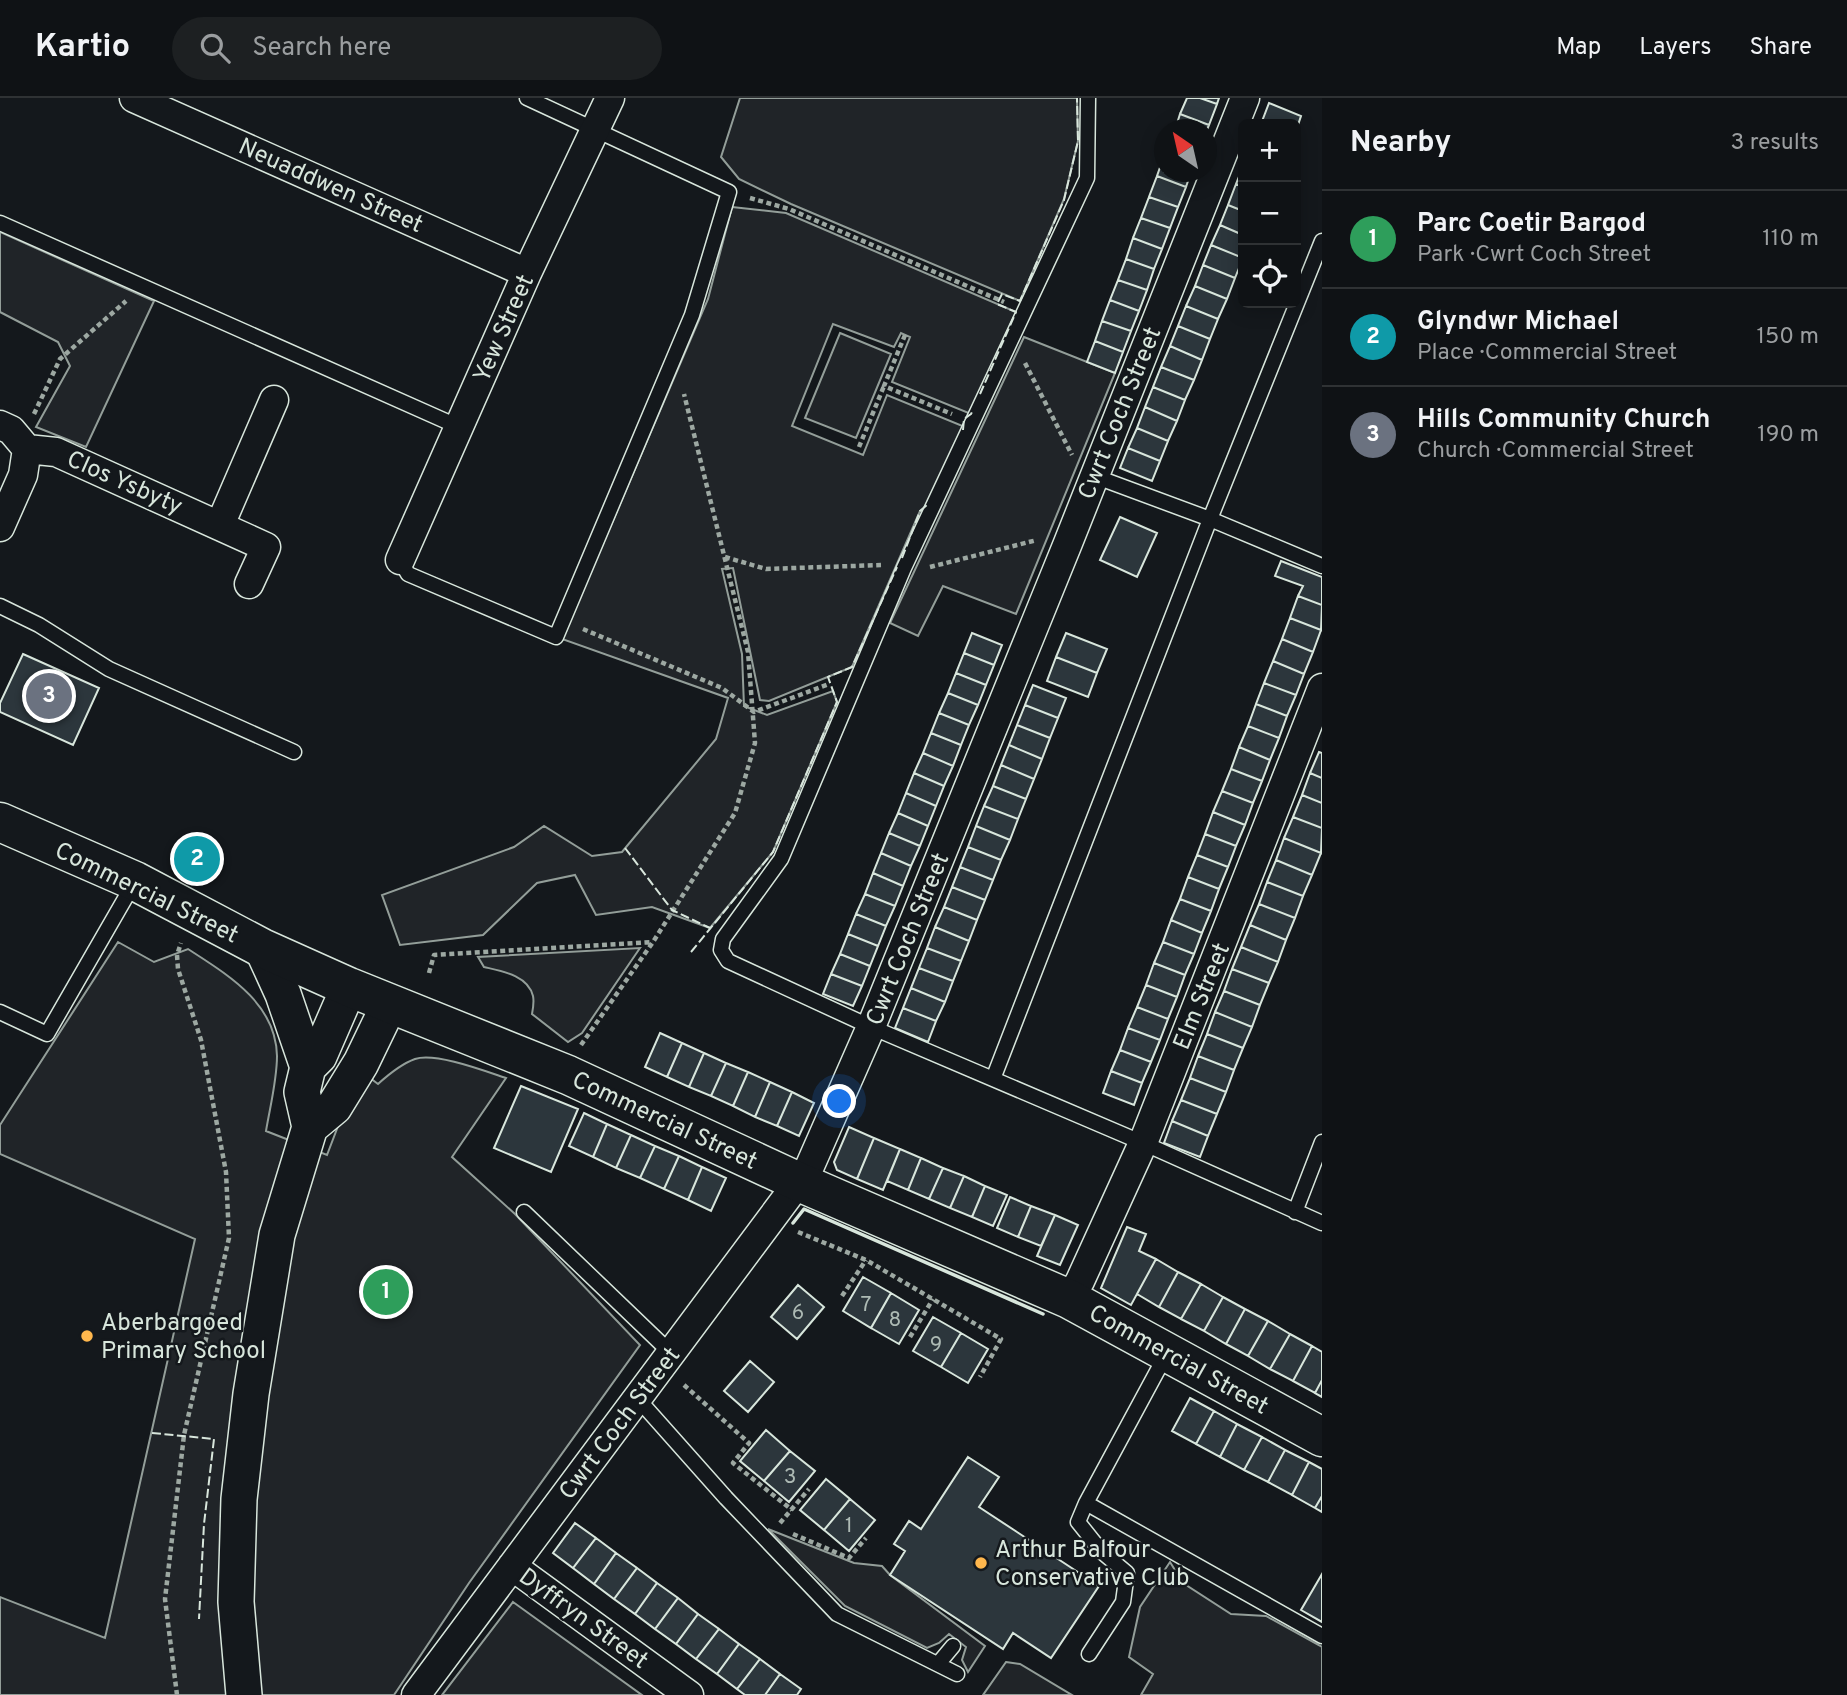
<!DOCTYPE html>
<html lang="en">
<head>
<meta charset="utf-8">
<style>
  body { margin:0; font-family:Overpass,sans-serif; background:#1d2022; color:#f1f3f6 }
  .controls { position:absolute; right:21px; top:21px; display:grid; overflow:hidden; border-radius:10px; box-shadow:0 4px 18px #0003 }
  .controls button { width:63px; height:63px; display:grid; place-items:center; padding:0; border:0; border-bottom:2px solid #2f3234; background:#0f1215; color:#f1f3f6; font:35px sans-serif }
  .compass { position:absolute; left:1154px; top:21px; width:63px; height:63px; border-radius:50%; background:#0f1215; box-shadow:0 4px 18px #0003; rotate:326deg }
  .you { position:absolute; left:840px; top:1004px; width:24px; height:24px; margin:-18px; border:5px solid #fff; border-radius:50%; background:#1a73e8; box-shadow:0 0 0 10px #1a73e833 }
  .badge { display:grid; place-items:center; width:46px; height:46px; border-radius:50%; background:#2563eb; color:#fff; font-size:23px; font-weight:700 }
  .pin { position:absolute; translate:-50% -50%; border:4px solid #fff; box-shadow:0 2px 7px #0006 }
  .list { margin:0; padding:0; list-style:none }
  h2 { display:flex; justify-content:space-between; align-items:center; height:91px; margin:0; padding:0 28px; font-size:30px }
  h2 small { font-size:23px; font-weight:400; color:#9b9ea0 }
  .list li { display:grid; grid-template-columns:46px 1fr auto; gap:21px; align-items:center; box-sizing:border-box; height:98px; padding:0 28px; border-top:2px solid #2f3234 }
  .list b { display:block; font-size:26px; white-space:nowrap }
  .list p { margin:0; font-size:23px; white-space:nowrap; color:#9b9ea0 }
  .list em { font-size:23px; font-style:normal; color:#9b9ea0 }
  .icon { flex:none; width:38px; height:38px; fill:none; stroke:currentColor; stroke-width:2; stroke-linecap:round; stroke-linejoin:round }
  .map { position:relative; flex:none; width:1322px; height:1597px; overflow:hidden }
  header { display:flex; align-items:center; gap:42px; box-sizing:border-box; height:98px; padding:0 35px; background:#0f1215; border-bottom:2px solid #2f3234 }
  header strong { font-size:33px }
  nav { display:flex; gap:38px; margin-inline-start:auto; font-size:24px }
  .search { width:490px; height:63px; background:#1d2022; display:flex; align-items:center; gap:18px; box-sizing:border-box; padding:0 24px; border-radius:38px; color:#9b9ea0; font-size:26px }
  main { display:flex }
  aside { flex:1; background:#0f1215 }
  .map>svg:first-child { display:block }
  .green { fill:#202428; stroke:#939e99; stroke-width:2 }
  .building { fill:#2c363c; stroke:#d8e6dc; stroke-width:2 }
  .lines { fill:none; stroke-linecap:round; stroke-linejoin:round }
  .service-casing { stroke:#d8e6dc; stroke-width:17 }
  .minor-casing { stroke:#d8e6dc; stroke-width:31 }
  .tertiary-casing { stroke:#d8e6dc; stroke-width:38 }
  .primary-casing { stroke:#d8e6dc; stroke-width:41 }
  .path { stroke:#9da8a2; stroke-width:4.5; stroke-dasharray:5 3.5; stroke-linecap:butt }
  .service { stroke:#14181c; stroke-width:14 }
  .minor { stroke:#14181c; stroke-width:28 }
  .tertiary { stroke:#14181c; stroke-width:35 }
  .primary { stroke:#14181c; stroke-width:38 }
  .fence { stroke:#d8e6dc; stroke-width:2; stroke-dasharray:9 3.5; stroke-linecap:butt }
  .wall { stroke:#d8e6dc; stroke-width:3.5 }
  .poi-dot { fill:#ffb74d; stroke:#14181c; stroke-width:2.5 }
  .labels { text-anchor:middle; stroke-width:5; stroke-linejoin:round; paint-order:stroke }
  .number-label { font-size:21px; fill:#adbab4 }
  .street-label { font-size:24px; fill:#d8e6dc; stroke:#14181c }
  .poi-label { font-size:24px; fill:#d8e6dc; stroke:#14181c; text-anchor:start }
</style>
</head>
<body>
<header>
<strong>Kartio</strong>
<div class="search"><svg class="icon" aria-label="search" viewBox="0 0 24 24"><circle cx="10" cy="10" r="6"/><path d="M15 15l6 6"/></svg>Search here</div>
<nav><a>Map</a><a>Layers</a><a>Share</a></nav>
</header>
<main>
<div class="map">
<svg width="1322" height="1597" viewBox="0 0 1322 1597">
  <rect width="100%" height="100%" fill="#14181c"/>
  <!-- green -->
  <path class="green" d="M740,0H1077L1078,43L1064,101L1020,203L791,106L739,81L721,59Z
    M732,109L786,115L1016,214L971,316L892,284L910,239L901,235L894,249L833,226L792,328L863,357L887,297L965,329L926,410L920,413L852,569L769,603L760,602L733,470L722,471L742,556L744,608L767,617L833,593L837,604L773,754L710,830L652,809L596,817L575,777L537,785L483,837L400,847L382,797L514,749L544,728L592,758L622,754L716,641L728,600L562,541L708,201Z
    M0,134L154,203L86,349L36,329L70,268L58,244L0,214Z
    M840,235L891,256L856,340L805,320Z
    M1024,239L1115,275L1016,516L943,488L918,538L890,525Z
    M118,844L154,864L188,851C228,877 276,905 277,958C277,982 270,1009 266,1033L327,1057L340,1023L370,980L378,986C389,976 401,966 415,961C435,954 485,973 506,980L452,1059L515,1116L640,1247L469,1485L394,1597H0V1499L105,1540L195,1141L0,1056V1027Z
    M640,850L582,935L568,944L532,916C533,911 534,903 533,898C528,877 501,873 484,869L478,859Z
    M768,1431L854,1465L882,1468L890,1477L985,1548L968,1574L962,1562L966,1549L949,1536L939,1545L927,1550L845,1508Z
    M1170,1464L1183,1485L1231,1516L1266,1518L1322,1549V1597H1141L1153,1576L1129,1559L1140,1509Z
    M513,1504L642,1597H442Z
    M1006,1564L1020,1566L1072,1597H983Z"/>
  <!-- building -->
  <path class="building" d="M1187,0H1200L1217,6L1209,27L1180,16Z
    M1200,0H1219L1217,6Z
    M1269,5L1301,18L1296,33V26H1261Z
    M1180,16L1209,27L1206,34V32H1175Z
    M1164,58V74H1191L1186,89L1157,78Z
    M1243,69V89L1236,86Z
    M1157,78L1186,89L1178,109L1149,99Z
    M1236,86L1243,89V113L1228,107Z
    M1149,99L1178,109L1170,130L1141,120Z
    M1228,107L1243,113V137L1220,127Z
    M1141,120L1170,130L1162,151L1133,140Z
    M1220,127L1243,137V160L1211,147Z
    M1133,140L1162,151L1154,171L1126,161Z
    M1211,147L1243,160L1235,180L1203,167Z
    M1126,161L1154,171L1147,192L1118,182Z
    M1203,167L1235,180L1227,201L1195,188Z
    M1118,182L1147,192L1139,213L1110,202Z
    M1195,188L1227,201L1218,221L1186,208Z
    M1110,202L1139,213L1131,233L1102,223Z
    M1186,208L1218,221L1210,241L1178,228Z
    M1102,223L1131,233L1123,254L1095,243Z
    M1178,228L1210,241L1202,262L1170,248Z
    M1095,243L1123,254L1115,275L1087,264Z
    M1170,248L1202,262L1194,282L1161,269Z
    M1161,269L1194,282L1185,302L1153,289Z
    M1153,289L1185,302L1177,323L1145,309Z
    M1145,309L1177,323L1168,343L1137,330Z
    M1137,330L1168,343L1160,363L1128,350Z
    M1128,350L1160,363L1152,383L1120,370Z
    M1120,419L1157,435L1137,479L1100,462Z
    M1281,463L1322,479V507L1298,498L1303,488L1275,478Z
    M1298,498L1322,507L1321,532L1290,520Z
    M1290,520L1321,532L1313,554L1282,541Z
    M972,535L1002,547L994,567L964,555Z
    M1066,535L1107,551L1097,575L1056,559Z
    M1282,541L1313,554L1304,576L1273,563Z
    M964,555L994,567L986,587L956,575Z
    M23,556L99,590L73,647L0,614V605Z
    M1056,559L1097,575L1088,599L1047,583Z
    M1273,563L1304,576L1296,597L1264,585Z
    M956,575L986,587L978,607L948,595Z
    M1264,585L1296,597L1287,618L1256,606Z
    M1033,587L1066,600L1058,620L1025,607Z
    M948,595L978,607L969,627L939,615Z
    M1256,606L1287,618L1279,640L1248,628Z
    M1025,607L1058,620L1050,640L1017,627Z
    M939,615L969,627L961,647L931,635Z
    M1017,627L1050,640L1042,661L1009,647Z
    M1248,628L1279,640L1270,662L1239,649Z
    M931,635L961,647L953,668L923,655Z
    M1009,647L1042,661L1034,681L1001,667Z
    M1239,649L1270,662L1262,683L1231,671Z
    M1319,654L1322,655V680L1310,675Z
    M923,655L953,668L944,688L914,675Z
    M1001,667L1034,681L1026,701L993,688Z
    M1231,671L1262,683L1253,705L1222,693Z
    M914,675L944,688L936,708L906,695Z
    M1310,675L1322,680V705L1302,697Z
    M993,688L1026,701L1018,721L984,708Z
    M1222,693L1253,705L1245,727L1213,714Z
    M906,695L936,708L928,728L898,715Z
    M1302,697L1322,705V730L1293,719Z
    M984,708L1018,721L1010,742L976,728Z
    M1213,714L1245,727L1236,748L1205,736Z
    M898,715L928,728L920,748L889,735Z
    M1293,719L1322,730L1321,755L1284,740Z
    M976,728L1010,742L1001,762L968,749Z
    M889,735L920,748L911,768L881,755Z
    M1205,736L1236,748L1228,769L1197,757Z
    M1284,740L1321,755L1312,777L1276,762Z
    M968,749L1001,762L993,782L960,769Z
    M881,755L911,768L903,788L873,775Z
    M1197,757L1228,769L1219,791L1188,779Z
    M1276,762L1312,777L1303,798L1267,784Z
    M960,769L993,782L985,802L952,789Z
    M873,775L903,788L895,808L865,796Z
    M1188,779L1219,791L1211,813L1180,801Z
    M1267,784L1303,798L1295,820L1259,806Z
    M952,789L985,802L977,822L944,809Z
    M865,796L895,808L886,828L856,816Z
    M1180,801L1211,813L1202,835L1171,822Z
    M1259,806L1295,820L1286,842L1250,827Z
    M944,809L977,822L969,843L935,829Z
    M856,816L886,828L878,848L848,836Z
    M1171,822L1202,835L1194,856L1163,844Z
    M1250,827L1286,842L1278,864L1241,849Z
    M935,829L969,843L961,863L927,850Z
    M848,836L878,848L870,868L840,856Z
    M1163,844L1194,856L1185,877L1154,865Z
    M1241,849L1278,864L1269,885L1232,871Z
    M927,850L961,863L953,883L919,870Z
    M840,856L870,868L862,888L831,876Z
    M1154,865L1185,877L1177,899L1146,887Z
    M919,870L953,883L945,904L911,890Z
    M1232,871L1269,885L1260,907L1224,893Z
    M831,876L862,888L853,908L823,896Z
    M1146,887L1177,899L1168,921L1137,909Z
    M911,890L945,904L936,923L903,910Z
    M1224,893L1260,907L1252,929L1215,914Z
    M1137,909L1168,921L1160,942L1128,930Z
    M903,910L936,923L928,944L895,930Z
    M1215,914L1252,929L1243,950L1207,936Z
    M1128,930L1160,942L1151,964L1120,952Z
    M660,935L682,945L667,979L645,969Z
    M1207,936L1243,950L1234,972L1198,958Z
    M682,945L704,955L689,989L667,979Z
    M1120,952L1151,964L1142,985L1111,973Z
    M704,955L726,965L711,998L689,989Z
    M1198,958L1234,972L1226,994L1190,980Z
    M726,965L748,974L733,1008L711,998Z
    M1111,973L1142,985L1134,1007L1103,995Z
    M748,974L770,984L755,1019L733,1008Z
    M1190,980L1226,994L1217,1016L1181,1002Z
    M770,984L792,994L777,1028L755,1019Z
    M521,988L578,1011L551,1074L494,1050Z
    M792,994L814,1005L799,1038L777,1028Z
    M1181,1002L1217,1016L1208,1038L1172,1023Z
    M584,1015L607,1026L593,1059L569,1048Z
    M1172,1023L1208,1038L1200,1059L1164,1045Z
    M607,1026L631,1037L616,1070L593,1059Z
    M849,1029L874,1040L857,1081L837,1072L834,1064Z
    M631,1037L655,1048L640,1080L616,1070Z
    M874,1040L900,1051L883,1092L857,1081Z
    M655,1048L679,1058L664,1091L640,1080Z
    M900,1051L921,1060L908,1092L887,1083Z
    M679,1058L702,1069L688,1102L664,1091Z
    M921,1060L943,1070L929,1101L908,1092Z
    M702,1069L726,1080L711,1113L688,1102Z
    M943,1070L964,1078L950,1110L929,1101Z
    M964,1078L985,1088L972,1119L950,1110Z
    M985,1088L1007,1097L993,1128L972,1119Z
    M1010,1099L1031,1108L1018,1139L997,1130Z
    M1031,1108L1055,1117L1041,1148L1018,1139Z
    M1055,1117L1078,1127L1060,1167L1037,1158Z
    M1127,1129L1146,1136L1139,1153L1156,1161L1131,1207L1101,1190Z
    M1156,1161L1178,1174L1159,1209L1137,1196Z
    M1178,1174L1201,1186L1181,1221L1159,1209Z
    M863,1179L891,1195L871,1230L843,1213Z
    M1201,1186L1223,1199L1204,1233L1181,1221Z
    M798,1187L824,1209L797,1241L771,1219Z
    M891,1195L919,1212L899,1246L871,1230Z
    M1223,1199L1245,1211L1226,1246L1204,1233Z
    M1245,1211L1268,1223L1248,1258L1226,1246Z
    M933,1219L961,1235L941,1269L913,1253Z
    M1268,1223L1290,1236L1270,1271L1248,1258Z
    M961,1235L988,1251L968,1285L941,1269Z
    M1290,1236L1312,1248L1293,1283L1270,1271Z
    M1312,1248L1322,1254V1282L1315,1295L1293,1283Z
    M750,1263L774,1284L748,1314L724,1293Z
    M1322,1282V1299L1315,1295Z
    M1190,1300L1214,1313L1196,1346L1172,1333Z
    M1214,1313L1237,1326L1220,1359L1196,1346Z
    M1237,1326L1262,1339L1244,1372L1220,1359Z
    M766,1332L790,1353L764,1383L740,1363Z
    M1262,1339L1285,1352L1268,1384L1244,1372Z
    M1285,1352L1309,1364L1292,1397L1268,1384Z
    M790,1353L815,1373L789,1404L764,1383Z
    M968,1359L999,1379L979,1409L1099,1488L1051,1560L1013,1535L1003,1551L890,1477L905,1453L894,1446L909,1423L921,1431Z
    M1309,1364L1322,1371V1398L1315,1410L1292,1397Z
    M826,1381L850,1401L824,1432L800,1412Z
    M1322,1398V1414L1315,1410Z
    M850,1401L875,1422L849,1453L824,1432Z
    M575,1425L596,1440L573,1470L553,1455Z
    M596,1440L616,1455L594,1486L573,1470Z
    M616,1455L637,1470L614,1501L594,1486Z
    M637,1470L657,1485L635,1516L614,1501Z
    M1322,1476V1524L1301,1512Z
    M657,1485L678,1500L655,1531L635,1516Z
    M678,1500L698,1516L676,1546L655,1531Z
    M698,1516L719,1531L696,1561L676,1546Z
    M719,1531L739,1546L717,1576L696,1561Z
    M739,1546L760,1561L737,1591L717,1576Z
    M760,1561L780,1576L765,1597H745L737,1591Z
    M780,1576L801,1591L797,1597H765Z"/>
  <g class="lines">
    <!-- service casing -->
    <g class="service-casing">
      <path id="service" d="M1088,0L1087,80L904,470L781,761L723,841L721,852L728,863L871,929L1143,1045L1322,1125
        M0,125L459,329
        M1094,378L1210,421L1322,468
        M400,462L408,476L556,539L692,217L729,94L527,0
        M0,508L39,527L109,571L294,654
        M0,914L47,936L134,785
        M993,981L1210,421L1322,143
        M524,1114L672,1256
        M1295,1114L1322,1044
        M638,1301L726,1400L837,1516L957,1576
        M1086,1405L1322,1538
        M1089,1556L1123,1504L1127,1475L1102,1454L1078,1424L1086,1405L1167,1255
        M938,1566L953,1548"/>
    </g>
    <!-- minor casing -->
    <g class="minor-casing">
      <path id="minor" d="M134,0L527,175
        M0,327L11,332L27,351L23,377L0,429
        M27,351L56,354L266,449L249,486
        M220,427L274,302
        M400,462L527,175L610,0
        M1069,1201L1080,1183L1143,1045L1322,590
        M512,1468L689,1597
        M416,1597L809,1070L871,929L1068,445L1245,0"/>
    </g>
    <!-- tertiary casing -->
    <g class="tertiary-casing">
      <path id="tertiary" d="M262,850L283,896L308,969
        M310,1029L334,1009L361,965L389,907
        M244,1597L236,1504L239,1401L251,1296L277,1137L310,1029L302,994L308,969L319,958L349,889"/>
    </g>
    <!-- primary casing -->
    <g class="primary-casing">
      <path id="primary" d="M0,724L135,783L262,850L349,889L568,977L799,1084L1069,1201L1322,1339"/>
    </g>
    <!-- path -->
    <path class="path" d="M750,100L789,111L1004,204
      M905,237L884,288L952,316
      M1025,265L1072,357
      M34,316L60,261L126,203
      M859,349L884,288
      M725,459L766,471L881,467
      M930,469L1037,442
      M583,531L722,590L754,614L829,586
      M429,875L434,857L653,844
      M581,947L653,844L735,715L755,645L748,554L684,296
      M798,1134L866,1162L1001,1241L980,1279
      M842,1198L866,1162
      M910,1239L933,1201
      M684,1287L749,1345L733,1365L792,1412
      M780,1425L809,1391
      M793,1436L849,1460L866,1440
      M177,1597L165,1501L184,1337L229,1140L226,1074L201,942L178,871L177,857L181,845"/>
    <!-- service -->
    <use href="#service" class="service"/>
    <!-- minor -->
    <use href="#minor" class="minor"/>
    <!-- tertiary -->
    <use href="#tertiary" class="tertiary"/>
    <!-- primary -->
    <use href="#primary" class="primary"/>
    <!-- fence -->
    <path class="fence" d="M980,296L1016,214L997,206L1002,196L1020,203L1064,102L1078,43L1077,0
      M963,332L964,321L971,316L973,312
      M902,460L920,413L927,407
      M625,750L672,812L710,830
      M691,854L773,754L837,604L828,579L852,569L897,469
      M152,1335L214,1341L204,1426L199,1521"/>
    <!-- wall -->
    <path class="wall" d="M793,1125L804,1111L1043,1216"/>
  </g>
  <!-- markers -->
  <g class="poi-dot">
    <circle cx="87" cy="1238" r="7"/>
    <circle cx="981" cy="1465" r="7"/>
  </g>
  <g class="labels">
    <!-- number labels -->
    <g class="number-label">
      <text x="866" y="1213">7</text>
      <text x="798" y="1221">6</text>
      <text x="895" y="1228">8</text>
      <text x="936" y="1253">9</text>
      <text x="790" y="1385">3</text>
      <text x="849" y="1434">1</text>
    </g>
    <!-- street labels -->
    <g class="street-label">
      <text transform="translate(331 87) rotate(24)" y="8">Neuaddwen Street</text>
      <text transform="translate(503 230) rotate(-66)" y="8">Yew Street</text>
      <text transform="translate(1119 315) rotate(-68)" y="8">Cwrt Coch Street</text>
      <text transform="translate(125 384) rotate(24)" y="8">Clos Ysbyty</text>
      <text transform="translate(147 794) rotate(26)" y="8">Commercial Street</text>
      <text transform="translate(907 841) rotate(-68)" y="8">Cwrt Coch Street</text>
      <text transform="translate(1201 898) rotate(-68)" y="8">Elm Street</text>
      <text transform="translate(665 1022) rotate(25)" y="8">Commercial Street</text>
      <text transform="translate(1179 1261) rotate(29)" y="8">Commercial Street</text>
      <text transform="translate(619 1325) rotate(-53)" y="8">Cwrt Coch Street</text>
      <text transform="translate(584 1520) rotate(36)" y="8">Dyffryn Street</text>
    </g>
    <!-- poi labels -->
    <g class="poi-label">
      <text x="101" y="1232">Aberbargoed<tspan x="101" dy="28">Primary School</tspan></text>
      <text x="995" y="1459">Arthur Balfour<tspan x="995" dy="28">Conservative Club</tspan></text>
    </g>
  </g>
</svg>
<div class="controls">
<button>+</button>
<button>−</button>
<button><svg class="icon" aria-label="locate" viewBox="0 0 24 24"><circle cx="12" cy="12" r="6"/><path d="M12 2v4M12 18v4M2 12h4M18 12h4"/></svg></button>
</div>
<svg class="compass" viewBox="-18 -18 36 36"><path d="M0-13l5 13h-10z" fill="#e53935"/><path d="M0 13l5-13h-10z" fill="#9b9ea0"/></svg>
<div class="you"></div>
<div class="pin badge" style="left:386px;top:1194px;background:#2e9e5b">1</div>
<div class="pin badge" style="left:197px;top:761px;background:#0f9aa8">2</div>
<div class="pin badge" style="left:49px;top:598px;background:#6b7280">3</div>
</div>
<aside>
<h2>Nearby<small>3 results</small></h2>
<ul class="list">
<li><span class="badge" style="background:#2e9e5b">1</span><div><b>Parc Coetir Bargod</b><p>Park · Cwrt Coch Street</p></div><em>110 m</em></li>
<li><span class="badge" style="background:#0f9aa8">2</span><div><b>Glyndwr Michael</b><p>Place · Commercial Street</p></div><em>150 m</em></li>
<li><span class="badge" style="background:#6b7280">3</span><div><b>Hills Community Church</b><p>Church · Commercial Street</p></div><em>190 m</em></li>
</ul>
</aside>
</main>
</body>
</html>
